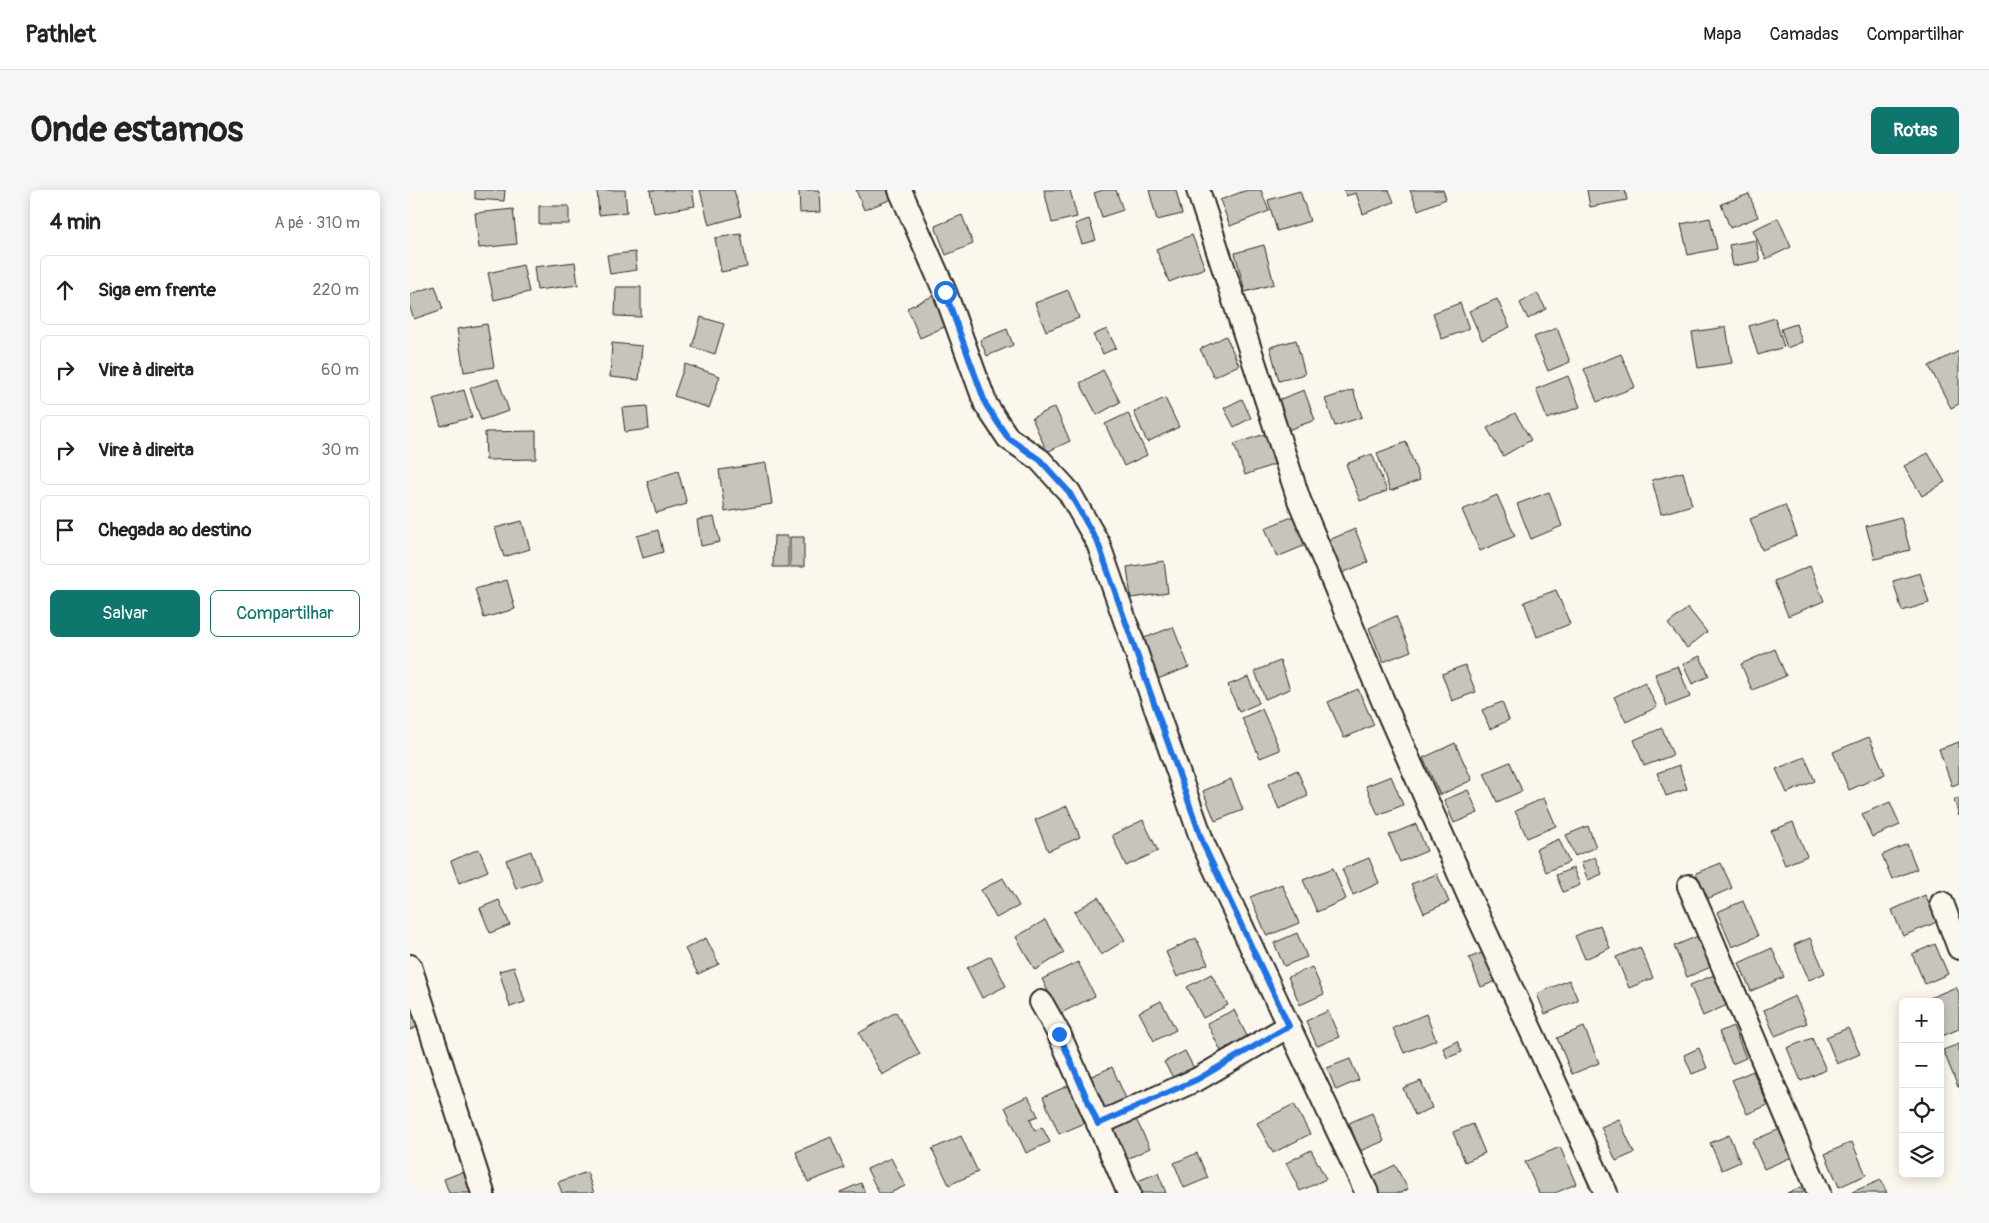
<!DOCTYPE html>
<html lang="pt">
<head>
<meta charset="utf-8">
<style>
  body { margin:0; font-family:Pangolin,sans-serif; background:#f6f6f6; color:#222 }
  .controls { position:absolute; right:15px; bottom:15px; display:grid; overflow:hidden; border-radius:8px; box-shadow:0 2px 12px #0003 }
  .controls button { width:45px; height:45px; display:grid; place-items:center; padding:0; border:0; border-bottom:1px solid #e0e0e0; background:#fff; color:#222; font:25px sans-serif }
  .stop { position:absolute; width:15px; height:15px; margin:-11px; border:4px solid #1a73e8; border-radius:50%; background:#fff }
  .stop.end { background:#1a73e8; border-color:#fff; box-shadow:0 1px 5px #0008 }
  .list { margin:0; padding:0; list-style:none }
  h2 { display:flex; justify-content:space-between; align-items:center; height:65px; margin:0; padding:0 20px; font-size:21px }
  h2 small { font-size:16px; font-weight:400; color:#767676 }
  .list li { display:grid; grid-template-columns:32px 1fr auto; gap:15px; align-items:center; box-sizing:border-box; height:70px; margin:0 10px 10px; padding:0 10px; border:1px solid #e0e0e0; border-radius:8px }
  .list b { display:block; font-size:19px; white-space:nowrap }
  .list em { font-size:16px; font-style:normal; color:#767676 }
  .actions { display:flex; gap:10px; padding:15px 20px }
  .actions a { flex:1; padding:11px 0; border:1px solid #0f766e; border-radius:8px; text-align:center; font-size:18px; color:#0f766e }
  .actions .main { background:#0f766e; color:#fff }
  .icon { flex:none; width:28px; height:28px; fill:none; stroke:currentColor; stroke-width:2; stroke-linecap:round; stroke-linejoin:round }
  .map { position:relative; flex:none; width:1549px; height:1003px; overflow:hidden; border-radius:8px }
  header { display:flex; align-items:center; gap:30px; box-sizing:border-box; height:70px; padding:0 25px; background:#fff; border-bottom:1px solid #e0e0e0 }
  header strong { font-size:24px }
  nav { display:flex; gap:28px; margin-inline-start:auto; font-size:18px }
  .intro { display:flex; align-items:center; justify-content:space-between; box-sizing:border-box; height:120px; padding:0 30px }
  h1 { margin:0; font-size:35px }
  .button { padding:12px 22px; border-radius:8px; background:#0f766e; color:#fff; font-size:18px; font-weight:700 }
  main { display:flex; gap:30px; padding:0 30px }
  aside { flex:1; background:#fff; border-radius:8px; box-shadow:0 2px 12px #0003 }
  .map>svg:first-child { display:block }
  .building { fill:#c7c4bc; stroke:#2b2b2b }
  .lines { fill:none; stroke-linecap:round; stroke-linejoin:round }
  .street-casing { stroke:#2b2b2b; stroke-width:26 }
  .street { stroke:#fbf7ec; stroke-width:22 }
  .route { stroke:#1a73e8; stroke-width:6 }
</style>
</head>
<body>
<header>
<strong>Pathlet</strong>
<nav><a>Mapa</a><a>Camadas</a><a>Compartilhar</a></nav>
</header>
<div class="intro"><h1>Onde estamos</h1><a class="button">Rotas</a></div>
<main>
<aside>
<h2>4 min<small>A pé · 310 m</small></h2>
<ul class="list">
<li><svg class="icon" aria-label="ahead" viewBox="0 0 24 24"><path d="M12 20V5M6 11l6-6 6 6"/></svg><div><b>Siga em frente</b></div><em>220 m</em></li>
<li><svg class="icon" aria-label="right" viewBox="0 0 24 24"><path d="M7 20v-9h11M14 6l5 5-5 5"/></svg><div><b>Vire à direita</b></div><em>60 m</em></li>
<li><svg class="icon" aria-label="right" viewBox="0 0 24 24"><path d="M7 20v-9h11M14 6l5 5-5 5"/></svg><div><b>Vire à direita</b></div><em>30 m</em></li>
<li><svg class="icon" aria-label="arrive" viewBox="0 0 24 24"><path d="M6 21V4h12l-3 4 3 4H6"/></svg><div><b>Chegada ao destino</b></div></li>
</ul>
<div class="actions"><a class="main">Salvar</a><a>Compartilhar</a></div>
</aside>
<div class="map">
<svg width="1549" height="1003" viewBox="0 0 1549 1003">
  <rect width="100%" height="100%" fill="#fbf7ec"/>
  <filter id="ink" filterUnits="userSpaceOnUse"><feTurbulence type="fractalNoise" baseFrequency=".02" numOctaves="2"/><feDisplacementMap in="SourceGraphic" scale="10" xChannelSelector="R" yChannelSelector="G"/><feConvolveMatrix kernelMatrix="1 2 1 2 8 2 1 2 1" color-interpolation-filters="sRGB"/></filter>
  <g filter="url(#ink)">
    <!-- building -->
    <path class="building" d="M65,0H95L94,11L65,9Z
      M187,0H215L217,22L189,25Z
      M240,0H282L285,16L244,23Z
      M290,0H324L331,26L299,35Z
      M389,0H409L410,22L390,23Z
      M446,0H485L487,7L454,20Z
      M634,0H660L667,27L642,33Z
      M693,0H706L713,20L692,27L684,3Z
      M739,0H766L772,24L747,30Z
      M837,0H851L859,21L820,36L810,10Z
      M934,0H979L984,12L953,24L946,3L936,6Z
      M1000,0H1033L1036,9L1008,20Z
      M1177,0H1215L1217,10L1180,17Z
      M890,1L900,31L867,41L858,10Z
      M1339,4L1348,27L1320,38L1311,14Z
      M129,16H159V34H129Z
      M103,19L107,54L69,58L65,23Z
      M552,25L563,54L536,65L525,36Z
      M1300,28L1307,59L1278,65L1271,34Z
      M1368,28L1381,57L1356,69L1343,40Z
      M679,29L686,50L672,54L665,34Z
      M331,44L337,77L311,82L305,48Z
      M782,45L795,78L759,92L746,59Z
      M1346,50L1350,71L1323,76L1319,55Z
      M854,55L864,94L835,102L825,63Z
      M225,62L227,80L200,84L197,65Z
      M165,72L168,95L127,100L124,77Z
      M113,75L119,102L84,110L78,83Z
      M25,96L33,119L4,129L0,118V104Z
      M206,97H231V127L205,126Z
      M658,100L669,128L636,141L625,113Z
      M1127,103L1136,119L1118,129L1110,113Z
      M527,104L541,134L510,148L497,118Z
      M1087,109L1100,137L1072,150L1059,121Z
      M1050,113L1059,139L1032,149L1023,123Z
      M291,127L314,134L305,164L282,157Z
      M1365,128L1374,157L1348,165L1339,136Z
      M77,134L84,177L54,182L47,139Z
      M1386,134L1392,152L1377,158L1371,139Z
      M1316,137L1322,173L1288,178L1282,142Z
      M1147,138L1160,172L1138,181L1124,147Z
      M597,139L603,155L577,166L570,150Z
      M697,139L706,158L693,164L683,145Z
      M816,146L829,175L804,187L790,159Z
      M886,150L895,184L869,191L860,157Z
      M202,153L232,156L229,190L200,187Z
      M1549,161V214L1541,218L1519,176Z
      M1211,164L1225,197L1187,212L1174,179Z
      M275,174L310,186L299,218L264,206Z
      M693,180L710,212L687,225L670,193Z
      M1158,186L1170,217L1137,229L1126,199Z
      M88,189L99,221L71,230L60,198Z
      M54,200L62,227L31,236L23,209Z
      M894,200L905,230L878,240L868,210Z
      M943,200L952,227L925,236L915,209Z
      M755,208L769,237L737,252L724,222Z
      M832,209L841,228L824,237L814,218Z
      M237,216L239,239L215,242L212,218Z
      M645,217L660,251L637,262L622,228Z
      M718,223L737,265L714,276L695,234Z
      M1105,223L1121,250L1093,266L1077,238Z
      M126,241V269L76,270L75,242Z
      M858,243L868,273L835,285L824,254Z
      M996,252L1010,290L980,301L967,263Z
      M1518,263L1535,292L1512,306L1494,276Z
      M962,264L977,301L950,311L936,274Z
      M356,273L362,314L315,322L309,280Z
      M268,281L277,314L246,323L237,291Z
      M1273,282L1282,315L1251,324L1242,290Z
      M1139,302L1152,336L1121,349L1107,314Z
      M1087,305L1105,346L1070,361L1052,320Z
      M1375,315L1387,346L1352,360L1340,329Z
      M884,326L896,355L867,367L855,338Z
      M304,327L310,352L291,356L287,330Z
      M1491,327L1500,360L1465,369L1456,336Z
      M112,331L120,359L94,367L85,338Z
      M945,339L958,372L932,383L919,350Z
      M248,340L253,362L233,368L227,346Z
      M364,346H378V377H363Z
      M380,347H394V377H380Z
      M754,371L758,403L721,408L717,377Z
      M1400,376L1414,411L1378,426L1364,391Z
      M1510,383L1519,413L1492,421L1483,391Z
      M97,390L105,419L74,428L65,399Z
      M1146,400L1160,434L1127,447L1114,412Z
      M1278,418L1297,442L1277,458L1258,434Z
      M986,426L1001,461L973,472L959,438Z
      M763,437L779,477L745,490L729,450Z
      M1365,459L1376,486L1342,500L1331,474Z
      M1290,466L1299,486L1282,494L1273,474Z
      M870,471L880,499L855,509L845,481Z
      M1055,475L1066,502L1042,511L1032,484Z
      M1268,476L1280,507L1257,516L1245,484Z
      M838,487L849,513L829,522L818,495Z
      M1235,492L1247,517L1216,532L1204,507Z
      M948,499L964,535L934,548L918,512Z
      M1092,512L1099,530L1080,539L1072,520Z
      M852,519L870,560L850,568L832,528Z
      M1252,538L1263,565L1234,576L1224,550Z
      M1459,547L1475,584L1439,600L1423,562Z
      M1549,552V593L1542,596L1529,559Z
      M1045,553L1062,590L1030,605L1013,568Z
      M1395,567L1405,591L1377,603L1366,579Z
      M1100,572L1112,601L1087,612L1074,583Z
      M1269,575L1277,599L1256,606L1247,583Z
      M887,580L898,606L869,619L858,594Z
      M981,586L993,615L968,625L956,596Z
      M821,589L833,620L805,631L793,601Z
      M1058,600L1068,623L1044,633L1034,610Z
      M1134,608L1146,636L1117,648L1105,621Z
      M1549,608V626L1544,610Z
      M1480,612L1490,635L1462,647L1452,624Z
      M657,616L670,647L638,661L625,630Z
      M733,630L748,661L716,676L702,645Z
      M1383,632L1397,666L1375,675L1361,641Z
      M1006,634L1017,661L990,672L979,645Z
      M1178,636L1186,657L1165,666L1156,645Z
      M1149,649L1159,672L1136,682L1126,659Z
      M1497,654L1507,679L1482,689L1472,665Z
      M69,659L78,681L49,693L41,671Z
      M121,661L131,690L106,699L96,670Z
      M1185,667L1192,684L1178,690L1171,673Z
      M959,668L969,693L943,705L932,679Z
      M1311,673L1322,698L1297,709L1286,683Z
      M923,678L936,709L907,722L893,690Z
      M1163,678L1170,695L1153,702L1146,685Z
      M1027,684L1039,712L1014,723L1001,694Z
      M593,688L609,716L586,728L571,700Z
      M872,694L889,733L857,746L840,707Z
      M1515,705L1527,732L1493,746L1482,720Z
      M688,707L715,750L691,765L664,722Z
      M89,710L100,735L80,743L70,718Z
      M1333,711L1348,746L1322,757L1307,722Z
      M635,730L654,763L625,780L606,747Z
      M1190,735L1200,758L1175,769L1165,746Z
      M887,743L897,767L874,776L864,753Z
      M1288,746L1301,777L1277,787L1264,756Z
      M296,748L309,774L288,784L275,759Z
      M786,748L798,774L767,787L756,762Z
      M1400,748L1415,783L1399,790L1384,755Z
      M1525,754L1538,784L1515,794L1502,764Z
      M1230,757L1243,788L1219,798L1206,767Z
      M1362,758L1374,787L1341,801L1329,773Z
      M1074,762L1086,791L1071,797L1059,768Z
      M581,766L596,796L572,808L557,778Z
      M668,772L685,806L649,824L632,789Z
      M104,777L115,812L100,817L89,781Z
      M902,777L914,804L890,815L878,787Z
      M801,784L818,815L793,828L777,797Z
      M1304,785L1317,815L1293,826L1280,795Z
      M1159,790L1168,810L1135,824L1127,804Z
      M1546,797L1549,803V839L1530,847V812H1515V810Z
      M1385,806L1397,833L1365,846L1354,820Z
      M0,809L13,835L0,840Z
      M751,811L766,840L744,851L729,822Z
      M824,820L838,848L811,861L797,833Z
      M918,821L929,847L907,856L896,831Z
      M486,822L510,864L472,885L449,843Z
      M1016,824L1026,850L994,863L983,838Z
      M1323,836L1336,868L1322,874L1309,842Z
      M1174,837L1189,873L1162,884L1147,848Z
      M1438,838L1450,864L1427,874L1416,847Z
      M1402,848L1416,880L1391,891L1377,858Z
      M1047,851L1052,862L1037,868L1033,858Z
      M1549,854V897H1548L1533,860Z
      M1289,858L1297,878L1282,884L1274,865Z
      M775,861L785,880L765,891L754,872Z
      M940,869L949,890L926,900L917,878Z
      M702,877L717,911L689,923L675,889Z
      M1343,881L1358,915L1337,924L1322,890Z
      M1011,891L1022,918L1005,925L993,898Z
      M666,892L682,930L649,944L633,907Z
      M618,906L628,926L620,929L625,941L632,937L640,952L616,963L595,917Z
      M884,914L900,944L863,963L847,933Z
      M962,923L974,951L950,961L939,933Z
      M724,925L740,958L713,971L697,938Z
      M1209,929L1224,963L1206,971L1191,937Z
      M1063,934L1075,963L1055,972L1043,942Z
      M1370,939L1382,967L1354,979L1342,951Z
      M1319,945L1330,972L1312,980L1300,953Z
      M551,946L568,982L539,995L522,959Z
      M421,947L434,978L398,992L386,962Z
      M1442,952L1456,985L1429,997L1415,964Z
      M1150,957L1166,994L1145,1003H1129L1115,972Z
      M901,960L916,989L890,1001L876,973Z
      M787,963L798,988L774,998L764,973Z
      M481,968L495,996L480,1003H469L457,979Z
      M985,975L998,999L991,1003H968L961,987Z
      M55,981L63,1003H39L34,989Z
      M177,982L184,1003H152L148,992Z
      M748,983L756,1003H729L725,992Z
      M1471,990L1477,1003H1442V1002Z
      M451,993L455,1003H430V1002Z
      M1391,997L1394,1003H1377Z"/>
    <g class="lines">
      <!-- street casing -->
      <g class="street-casing">
        <path id="street" d="M490,0L535,102L576,215L598,248L630,270L659,302L688,353L794,656L957,1003
          M788,0L889,310L973,511L1058,704L1196,1003
          M1279,696L1409,1003
          M1532,713L1549,758
          M0,776L73,1003
          M631,812L649,844L719,1003
          M688,934L788,889L879,836"/>
      </g>
      <!-- street -->
      <use href="#street" class="street"/>
    </g>
  </g>
  <g class="lines" filter="url(#ink)">
    <!-- route -->
    <path class="route" d="M535,102L576,215L598,248L630,270L659,302L688,353L794,656L879,836L788,889L688,934L649,844"/>
  </g>
</svg>
<div class="controls">
<button>+</button>
<button>−</button>
<button><svg class="icon" aria-label="locate" viewBox="0 0 24 24"><circle cx="12" cy="12" r="6"/><path d="M12 2v4M12 18v4M2 12h4M18 12h4"/></svg></button>
<button><svg class="icon" aria-label="layers" viewBox="0 0 24 24"><path d="M12 4l9 5-9 5-9-5zM3 14l9 5 9-5"/></svg></button>
</div>
<div class="stop" style="left:535px;top:102px"></div>
<div class="stop end" style="left:649px;top:844px"></div>
</div>
</main>
</body>
</html>
